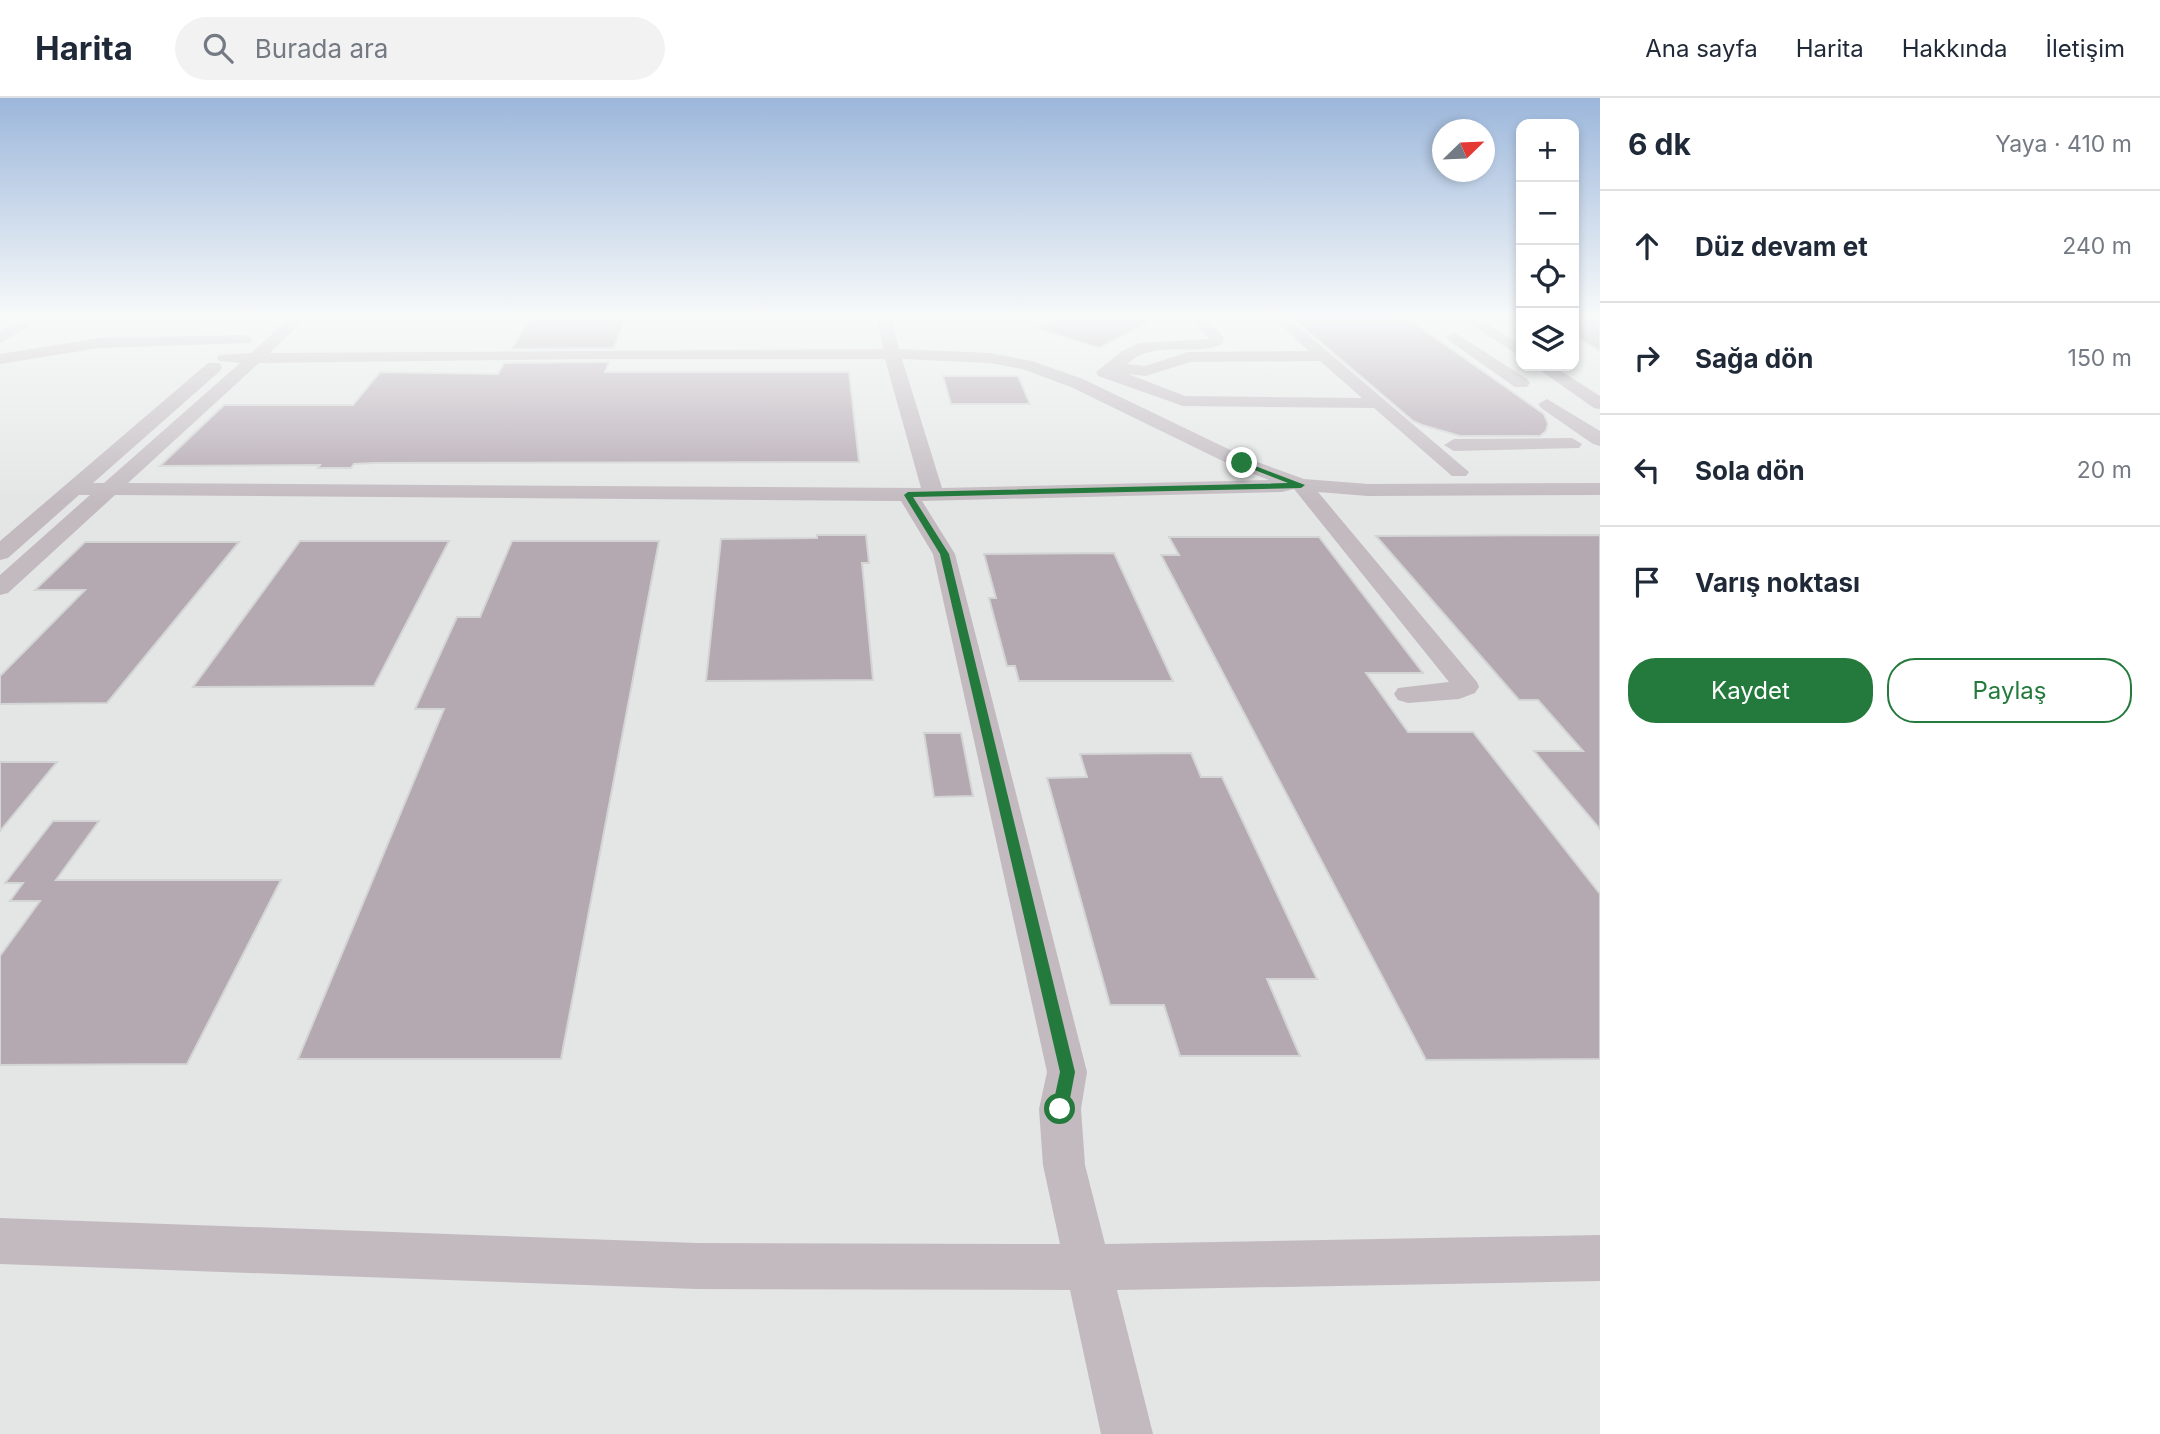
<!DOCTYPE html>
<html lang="tr">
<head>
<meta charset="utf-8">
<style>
  body { margin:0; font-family:Inter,sans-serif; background:#f2f2f3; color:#1f2937 }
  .controls { position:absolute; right:21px; top:21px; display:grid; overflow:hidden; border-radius:14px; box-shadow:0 4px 10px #0003 }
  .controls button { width:63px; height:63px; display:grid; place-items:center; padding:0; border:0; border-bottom:2px solid #e0e1e3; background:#fff; color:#1f2937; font:35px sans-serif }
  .compass { position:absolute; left:1432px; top:21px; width:63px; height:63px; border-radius:50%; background:#fff; box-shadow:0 4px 10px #0003; rotate:67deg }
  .stop { position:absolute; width:21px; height:21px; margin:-16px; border:5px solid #247a3c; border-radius:50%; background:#fff }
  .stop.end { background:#247a3c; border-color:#fff; box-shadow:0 2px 7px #0008 }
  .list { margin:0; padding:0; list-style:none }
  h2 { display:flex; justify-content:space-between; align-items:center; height:91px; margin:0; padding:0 28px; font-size:30px }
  h2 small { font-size:23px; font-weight:400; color:#747a83 }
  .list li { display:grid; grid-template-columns:46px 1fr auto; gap:21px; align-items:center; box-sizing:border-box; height:112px; padding:0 28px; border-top:2px solid #e0e1e3 }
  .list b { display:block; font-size:26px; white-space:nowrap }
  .list em { font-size:23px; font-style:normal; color:#747a83 }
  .actions { display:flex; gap:14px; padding:21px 28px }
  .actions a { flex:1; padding:16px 0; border:2px solid #247a3c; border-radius:28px; text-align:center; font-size:24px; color:#247a3c }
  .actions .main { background:#247a3c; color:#fff }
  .icon { flex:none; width:38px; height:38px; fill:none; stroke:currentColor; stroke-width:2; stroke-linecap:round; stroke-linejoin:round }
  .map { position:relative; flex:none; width:1600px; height:1336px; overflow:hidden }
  header { display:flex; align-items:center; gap:42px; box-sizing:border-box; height:98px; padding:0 35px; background:#fff; border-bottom:2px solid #e0e1e3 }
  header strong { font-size:33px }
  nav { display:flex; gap:38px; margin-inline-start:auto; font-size:24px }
  .search { width:490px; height:63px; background:#f2f2f3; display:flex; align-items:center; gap:18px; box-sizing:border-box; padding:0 24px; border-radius:38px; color:#747a83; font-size:26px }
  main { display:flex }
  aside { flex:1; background:#fff }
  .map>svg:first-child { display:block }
  .built { fill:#e4e5e5 }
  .building { fill:#b4a8b1; stroke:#d3d5d5; stroke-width:2 }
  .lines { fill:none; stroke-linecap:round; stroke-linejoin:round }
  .minor { fill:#c2babf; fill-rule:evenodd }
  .route { fill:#247a3c }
</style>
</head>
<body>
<header>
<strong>Harita</strong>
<div class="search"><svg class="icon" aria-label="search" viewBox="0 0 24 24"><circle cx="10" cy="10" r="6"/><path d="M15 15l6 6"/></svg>Burada ara</div>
<nav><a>Ana sayfa</a><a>Harita</a><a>Hakkında</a><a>İletişim</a></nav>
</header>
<main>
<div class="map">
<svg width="1600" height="1336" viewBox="0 0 1600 1336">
  <rect width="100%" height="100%" fill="#f0f4f4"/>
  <!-- built -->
  <path class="built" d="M0,218H1521V268H1574V218H1600V1336H0Z"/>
  <!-- building -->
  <path class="building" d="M530,218H626L614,250L512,251Z
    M1062,218H1162L1099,250L1035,230Z
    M1290,218H1404L1544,316L1548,326L1546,333L1540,338H1460L1422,327L1413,323Z
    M1574,218H1600V253L1574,238Z
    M595,264H609L605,274H849L859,364L374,365L354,366L351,370H318L320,367L160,368L224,307H353L380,274L498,276L504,265Z
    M943,278H1018L1030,306H951Z
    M817,437H866L869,465H862L873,582L706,583L721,441L817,440Z
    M1600,437V731L1534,653H1583L1538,602H1519L1376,438Z
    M1169,439H1319L1423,575H1366L1408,634H1473L1600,796V961L1426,962L1161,457H1179Z
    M300,443H449L374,588L193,589Z
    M512,443H659L561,961H298L444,611H415L457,519H480Z
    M85,444H239L107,605L0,606V578L85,492H35Z
    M1114,455L1173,583H1019L1015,568H1007L989,500H996L984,456Z
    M924,635H961L973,698L934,699Z
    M1191,655L1201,679H1222L1317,881H1267L1300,958H1180L1164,907H1110L1047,680L1087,679L1080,656Z
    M0,664H57L0,733Z
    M53,723H99L56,782H281L187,966L0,967V858L40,803H10L23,785H5Z"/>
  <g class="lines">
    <!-- minor -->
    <path class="minor" d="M30,218H48L0,245V234Z
      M292,218H308L270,255L883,251L877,218H891L899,251L990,255L1032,263L1083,281L1249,361L1304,381L1368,386L1600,385V397L1368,398L1318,394L1477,584L1479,589L1475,595L1459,601L1408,605L1398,602L1394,596L1398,590L1449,584L1294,391L1282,394L922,403L955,456L1087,974L1081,1011L1085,1067L1105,1146L1600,1137V1183L1117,1192L1153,1336H1101L1070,1192L697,1191L0,1166V1120L697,1145L1060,1146L1043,1067L1039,1011L1047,974L933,456L901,403L115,397L8,495L0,497V477L90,397H79L8,460L0,462V443L208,265H220L222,269L220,273L93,385H104L240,265L219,263L217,260L219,257L251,255ZM595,261H885L921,390L128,385L259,265ZM902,261L990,265L1022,271L1071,289L1235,369L1269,382L942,390Z
      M1188,218H1203L1224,239L1223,246C1188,260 1157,240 1127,266L1145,268L1188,254L1309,253L1270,218H1286L1469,374L1466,378H1452L1374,310L1183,308L1098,278L1096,274L1122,253L1139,245L1209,241ZM1320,263L1362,300L1185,298L1128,276L1146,278L1190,264Z
      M1458,218H1475L1521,247V259Z
      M1454,234L1527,281L1530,285L1527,289H1515L1448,242L1446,239Z
      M244,237L250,239L252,242L250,245L99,250L0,266V256L99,240Z
      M1534,268H1553L1600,298V311L1594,310Z
      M1547,301L1600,333V348L1593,346L1541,310L1538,306Z
      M1572,340L1582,346L1579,350L1454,353L1444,347L1454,341Z"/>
  </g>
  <!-- sky -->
  <linearGradient id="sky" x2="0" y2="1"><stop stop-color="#9cb7db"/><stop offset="0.54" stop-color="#f8fafa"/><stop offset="1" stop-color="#f8fafa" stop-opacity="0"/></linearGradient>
  <rect width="1600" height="405" fill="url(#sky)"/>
  <!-- route -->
  <path class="route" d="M1242,363L1305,387L1301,390L913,399L949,456L1075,974L1068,1011L1066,1016L1060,1019L1055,1016L1052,1011L1060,974L940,456L904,397L908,394L1288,385L1239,366Z"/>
</svg>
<div class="controls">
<button>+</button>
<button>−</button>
<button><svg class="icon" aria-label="locate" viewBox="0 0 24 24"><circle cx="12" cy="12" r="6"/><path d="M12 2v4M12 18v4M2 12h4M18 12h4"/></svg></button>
<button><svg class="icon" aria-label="layers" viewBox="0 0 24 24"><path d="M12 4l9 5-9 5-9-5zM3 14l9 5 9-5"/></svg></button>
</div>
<svg class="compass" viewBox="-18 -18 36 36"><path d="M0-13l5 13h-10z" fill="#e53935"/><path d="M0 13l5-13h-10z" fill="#747a83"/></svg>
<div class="stop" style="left:1060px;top:1011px"></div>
<div class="stop end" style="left:1242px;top:365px"></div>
</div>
<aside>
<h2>6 dk<small>Yaya · 410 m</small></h2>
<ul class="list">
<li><svg class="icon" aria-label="ahead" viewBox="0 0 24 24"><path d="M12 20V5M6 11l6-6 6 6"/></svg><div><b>Düz devam et</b></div><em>240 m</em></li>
<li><svg class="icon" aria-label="right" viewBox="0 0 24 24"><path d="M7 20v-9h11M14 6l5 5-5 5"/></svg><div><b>Sağa dön</b></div><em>150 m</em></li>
<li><svg class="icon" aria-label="left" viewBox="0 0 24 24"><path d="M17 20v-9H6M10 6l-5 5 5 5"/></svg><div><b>Sola dön</b></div><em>20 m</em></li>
<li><svg class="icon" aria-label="arrive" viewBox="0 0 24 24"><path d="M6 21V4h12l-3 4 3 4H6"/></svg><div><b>Varış noktası</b></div></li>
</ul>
<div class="actions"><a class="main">Kaydet</a><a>Paylaş</a></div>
</aside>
</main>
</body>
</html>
